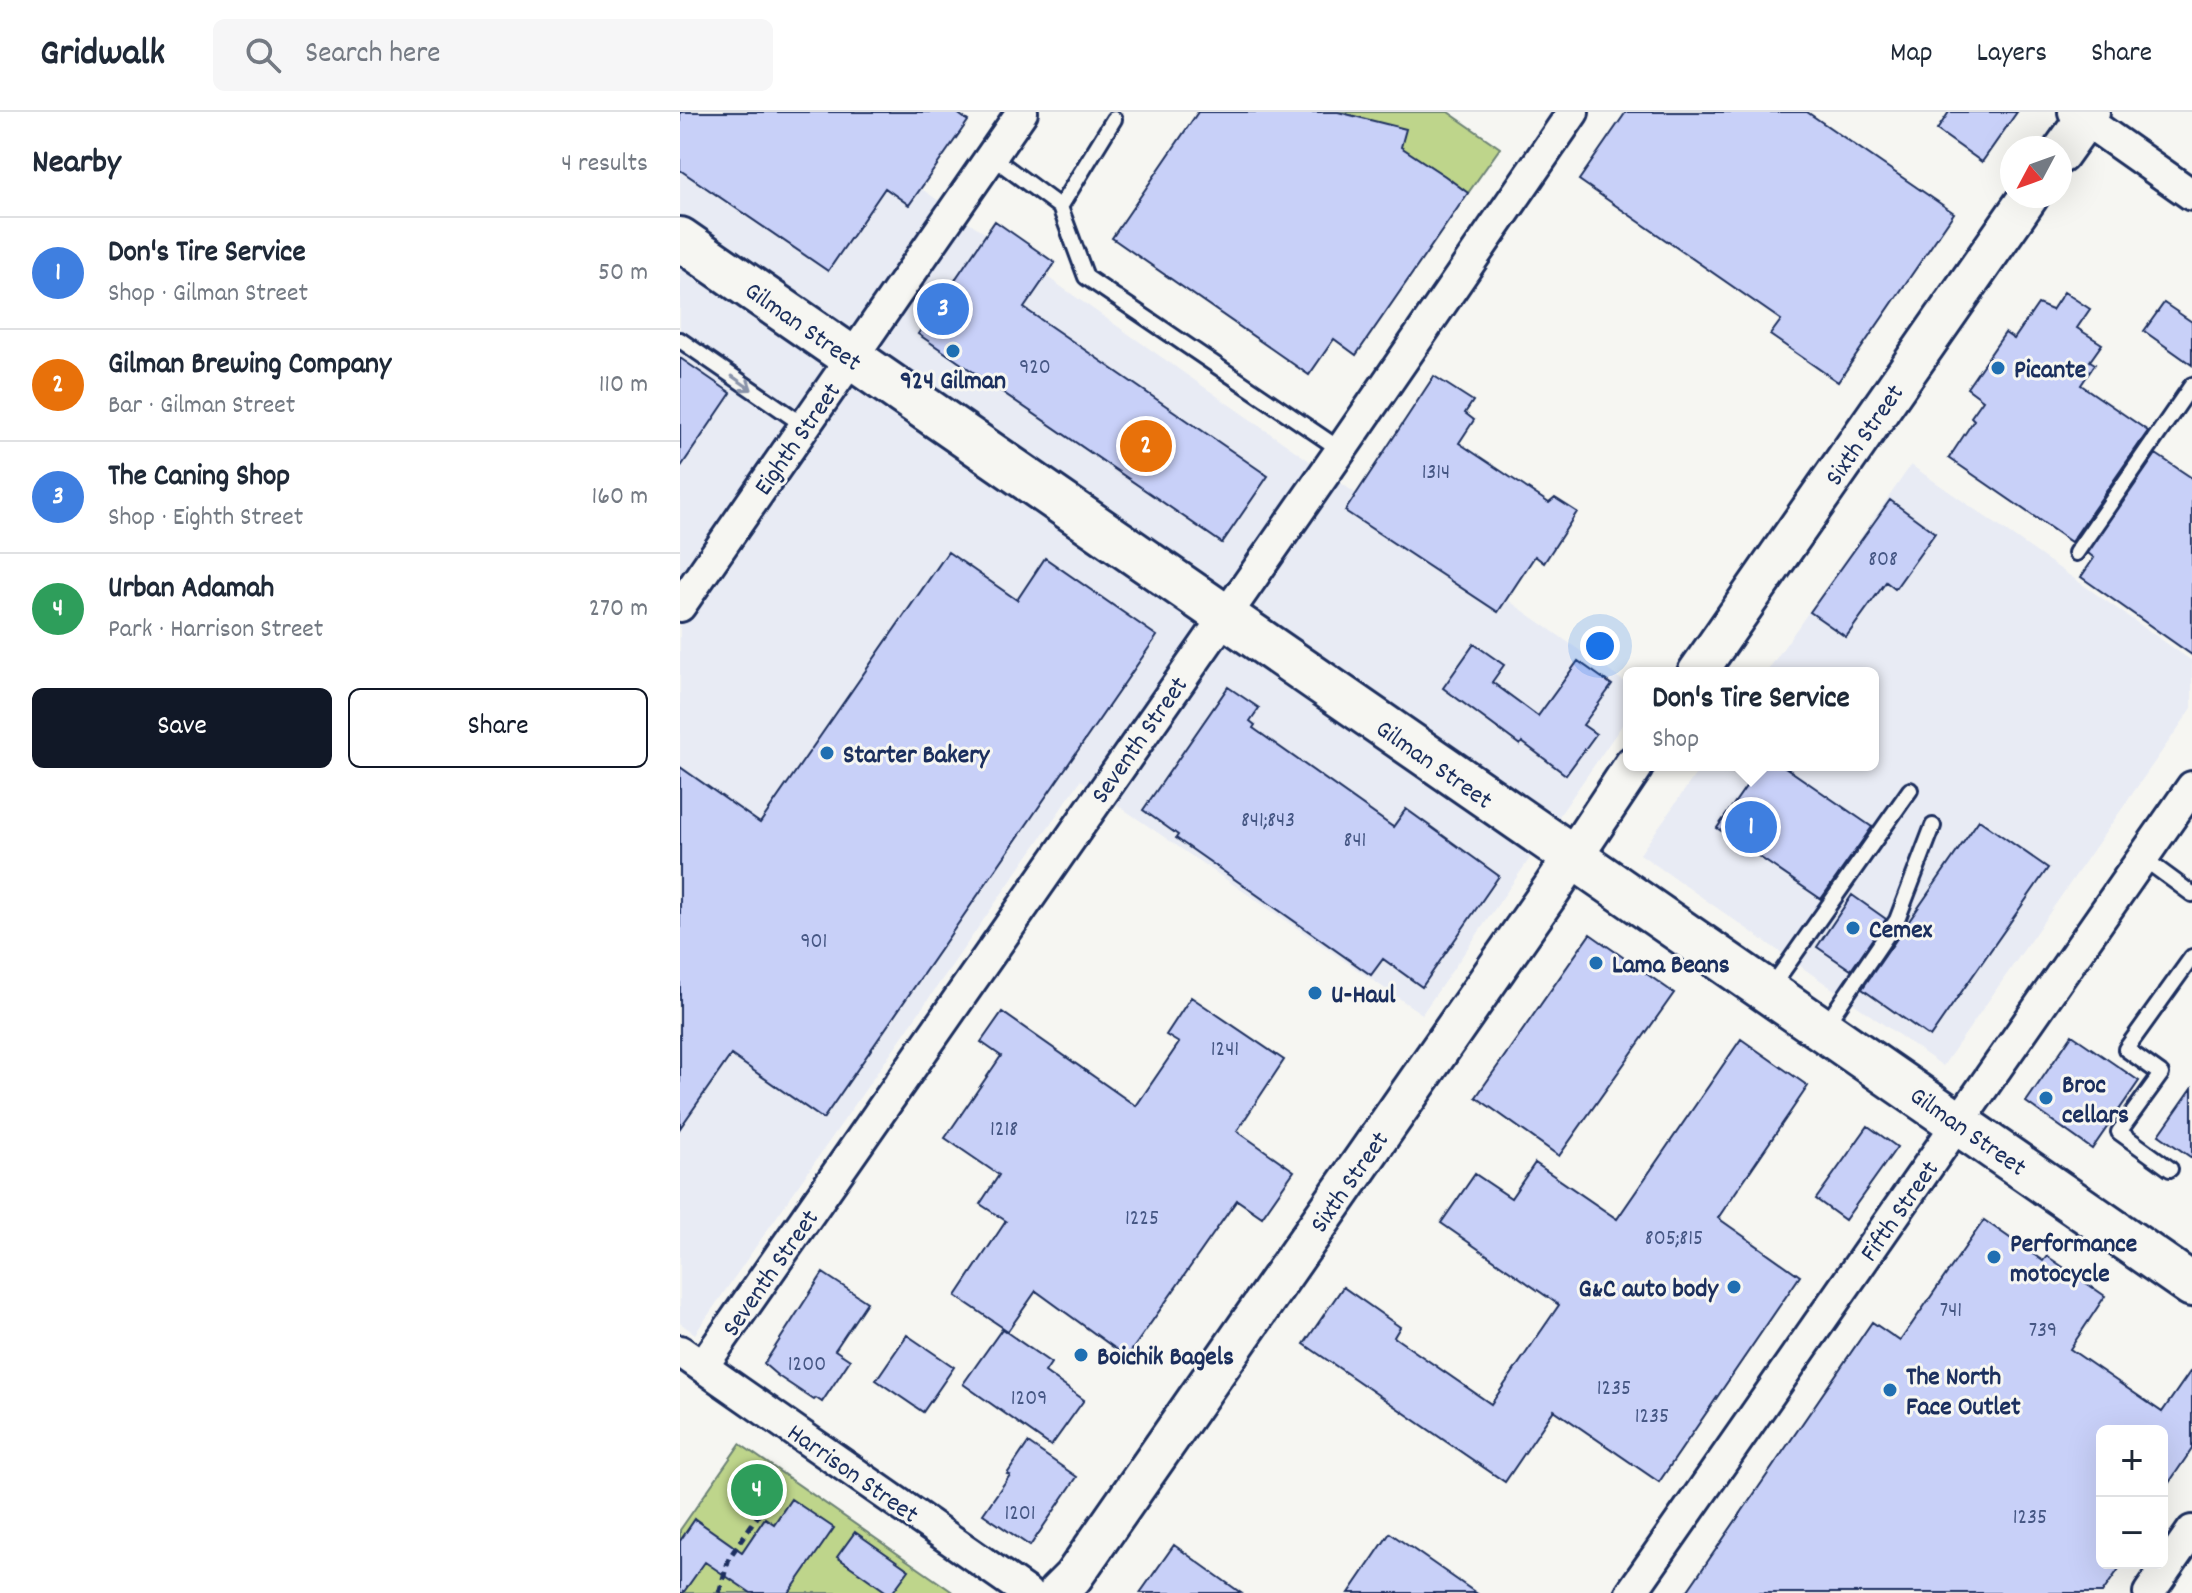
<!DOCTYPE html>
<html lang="en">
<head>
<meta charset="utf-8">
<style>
  body { margin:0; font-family:Dekko,sans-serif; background:#f6f6f7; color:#1f2937 }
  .controls { position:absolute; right:24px; bottom:24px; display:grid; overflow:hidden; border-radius:12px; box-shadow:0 8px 32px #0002 }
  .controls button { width:72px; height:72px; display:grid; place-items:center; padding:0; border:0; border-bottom:2px solid #e0e1e3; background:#fff; color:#1f2937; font:40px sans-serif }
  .compass { position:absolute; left:1320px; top:24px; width:72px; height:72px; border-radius:50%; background:#fff; box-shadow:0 8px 32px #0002; rotate:229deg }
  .you { position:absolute; left:920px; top:534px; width:28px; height:28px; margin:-20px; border:6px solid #fff; border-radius:50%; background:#1a73e8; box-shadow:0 0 0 12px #1a73e833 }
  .badge { display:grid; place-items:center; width:52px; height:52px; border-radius:50%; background:#111827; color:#fff; font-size:26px; font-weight:700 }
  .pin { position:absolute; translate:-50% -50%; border:4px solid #fff; box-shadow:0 2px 8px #0006 }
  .popup { position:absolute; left:943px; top:555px; width:256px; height:104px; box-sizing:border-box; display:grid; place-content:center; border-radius:12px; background:#fff; filter:drop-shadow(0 2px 6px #0005); font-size:26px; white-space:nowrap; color:#747a83 }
  .popup b { font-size:30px; color:#1f2937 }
  .popup::after { content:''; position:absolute; left:50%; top:100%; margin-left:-16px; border:16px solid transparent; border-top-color:#fff }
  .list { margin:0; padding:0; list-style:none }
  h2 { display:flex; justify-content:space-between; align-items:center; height:104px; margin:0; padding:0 32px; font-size:34px }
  h2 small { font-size:26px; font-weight:400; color:#747a83 }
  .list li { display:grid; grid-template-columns:52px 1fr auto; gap:24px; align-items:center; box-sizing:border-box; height:112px; padding:0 32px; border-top:2px solid #e0e1e3 }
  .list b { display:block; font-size:30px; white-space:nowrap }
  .list p { margin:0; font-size:26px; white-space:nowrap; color:#747a83 }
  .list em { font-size:26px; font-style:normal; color:#747a83 }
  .actions { display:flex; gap:16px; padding:24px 32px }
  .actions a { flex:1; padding:18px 0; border:2px solid #111827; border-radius:12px; text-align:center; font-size:28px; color:#111827 }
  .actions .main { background:#111827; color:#fff }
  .icon { flex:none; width:44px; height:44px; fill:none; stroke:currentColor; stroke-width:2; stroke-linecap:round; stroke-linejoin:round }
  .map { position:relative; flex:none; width:1512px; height:1481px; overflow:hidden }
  header { display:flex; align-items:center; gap:48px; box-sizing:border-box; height:112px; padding:0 40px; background:#fff; border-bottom:2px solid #e0e1e3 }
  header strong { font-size:38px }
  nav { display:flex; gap:44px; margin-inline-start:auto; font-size:28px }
  .search { width:560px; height:72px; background:#f6f6f7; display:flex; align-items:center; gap:20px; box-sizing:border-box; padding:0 28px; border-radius:12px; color:#747a83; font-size:30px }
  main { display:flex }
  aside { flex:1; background:#fff }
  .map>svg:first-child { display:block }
  .built { fill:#e8ebf4 }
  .green { fill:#bed58b; stroke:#6c8274; stroke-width:2 }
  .building { fill:#c8d0f8; stroke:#1b2f5e; stroke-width:2 }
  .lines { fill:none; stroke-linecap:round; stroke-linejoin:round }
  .service-casing { stroke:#1b2f5e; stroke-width:20 }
  .minor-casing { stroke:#1b2f5e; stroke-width:36 }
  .tertiary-casing { stroke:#1b2f5e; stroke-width:44 }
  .secondary-casing { stroke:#1b2f5e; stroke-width:48 }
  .path { stroke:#1b2f5e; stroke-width:5; stroke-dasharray:8 6; stroke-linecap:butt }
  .service { stroke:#f6f6f2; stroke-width:14 }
  .minor { stroke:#f6f6f2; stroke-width:30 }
  .tertiary { stroke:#f6f6f2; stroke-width:38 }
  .secondary { stroke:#f6f6f2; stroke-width:42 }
  .oneway { stroke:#8892a8 }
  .poi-dot { fill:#1f6fb2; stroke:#f6f6f2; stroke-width:3 }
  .labels { text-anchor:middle; stroke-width:6; stroke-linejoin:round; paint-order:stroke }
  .number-label { font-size:22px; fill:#465784 }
  .street-label { font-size:26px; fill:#1b2f5e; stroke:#f6f6f2 }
  .poi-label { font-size:26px; font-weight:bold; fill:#1b2f5e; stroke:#f6f6f2; text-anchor:start }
</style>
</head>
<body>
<header>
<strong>Gridwalk</strong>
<div class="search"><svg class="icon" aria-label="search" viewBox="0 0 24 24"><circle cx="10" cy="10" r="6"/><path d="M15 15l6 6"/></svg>Search here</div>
<nav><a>Map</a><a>Layers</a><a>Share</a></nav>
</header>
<main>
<aside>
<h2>Nearby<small>4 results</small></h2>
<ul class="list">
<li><span class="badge" style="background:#3f7fe0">1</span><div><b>Don's Tire Service</b><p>Shop · Gilman Street</p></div><em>50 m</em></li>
<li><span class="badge" style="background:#e8710a">2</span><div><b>Gilman Brewing Company</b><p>Bar · Gilman Street</p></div><em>110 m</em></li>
<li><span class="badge" style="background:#3f7fe0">3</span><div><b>The Caning Shop</b><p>Shop · Eighth Street</p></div><em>160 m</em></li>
<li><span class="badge" style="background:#2e9e5b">4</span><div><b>Urban Adamah</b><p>Park · Harrison Street</p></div><em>270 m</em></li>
</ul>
<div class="actions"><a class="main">Save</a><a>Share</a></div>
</aside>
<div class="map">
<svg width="1512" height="1481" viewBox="0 0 1512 1481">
  <rect width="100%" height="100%" fill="#f6f6f2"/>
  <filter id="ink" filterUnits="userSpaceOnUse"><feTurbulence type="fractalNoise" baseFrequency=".0125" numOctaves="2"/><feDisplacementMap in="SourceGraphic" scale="16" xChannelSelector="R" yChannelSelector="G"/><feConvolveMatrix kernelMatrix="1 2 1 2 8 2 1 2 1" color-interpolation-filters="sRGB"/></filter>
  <g filter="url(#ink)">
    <!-- built -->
    <path class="built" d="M0,0H132L949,573V603L742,902L401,668L15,1222L0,1211Z
      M1231,353L1512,549V596L1263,954L960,742L1022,653H1193V561H1086Z"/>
    <!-- green -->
    <path class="green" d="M658,0H768L820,36L788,81L765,64L720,35L695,10Z
      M60,1332L274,1481H0V1418Z"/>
    <!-- building -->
    <path class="building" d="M0,0H276L288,9L229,93L205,76L148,159L0,58Z
      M518,0H658L726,17L721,35L765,64L788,81L676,243L654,227L629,263L432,126Z
      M946,0H1127L1274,101L1158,270L1090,223L1101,208L899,68Z
      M1269,0H1337L1302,50L1257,18Z
      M315,109L375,151L344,196L588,364L542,431L238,222Z
      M1384,180L1410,197L1397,216L1422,232L1410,249L1415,252L1401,273L1468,319L1391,430L1269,346L1294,308L1291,305L1303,288L1287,276L1325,221L1334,227L1358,192L1372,198Z
      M1484,191L1512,210V253L1464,219Z
      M0,246L51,281L0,356Z
      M754,264L793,289L785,301L794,308L779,331L869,391L875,386L897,400L864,451L855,444L818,500L665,399Z
      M1476,342L1512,366V543L1401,465L1414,446L1408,441Z
      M1210,388L1255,421L1215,477L1206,470L1166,525L1130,500Z
      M268,440L337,488L365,446L477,524L143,1007L51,943L0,1016V655L80,711Z
      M794,532L824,553L812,570L858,604L898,549L932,573L903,613L916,622L886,663L842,630L840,633L763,576Z
      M548,575L579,596L570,609L575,613L573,616L713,715L726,697L819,764L742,875L703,847L691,863L496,726L498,723L463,698Z
      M1081,653H1102L1192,715L1141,787L1037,716Z
      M1299,708L1368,756L1250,925L1182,877Z
      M1172,783L1206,807L1171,858L1137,835Z
      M910,822L994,881L879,1044L796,985Z
      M511,885L604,948L557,1019L614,1059L582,1105L557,1088L447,1245L356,1179L328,1219L276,1184L326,1109L300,1092L319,1063L265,1026L321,944L301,930L322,900L456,994L499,931L486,923Z
      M1392,923L1459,969L1412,1037L1346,990Z
      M1061,927L1128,974L1038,1106L1120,1164L979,1370L874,1298L825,1370L624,1232L663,1175L720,1215L714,1225L811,1292L879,1193L761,1111L795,1062L831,1086L855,1051L937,1107Z
      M1512,976V1046L1479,1023Z
      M1188,1014L1217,1035L1165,1108L1136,1087Z
      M1304,1108L1363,1149L1367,1144L1425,1184L1390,1237L1482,1300L1512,1257V1337L1482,1381V1319H1422V1451H1443L1422,1481H1006L1192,1210L1220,1229Z
      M143,1161L187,1190L155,1238L170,1248L142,1290L136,1286L134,1288L98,1264L84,1252Z
      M322,1217L371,1251L365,1260L404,1288L371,1334L283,1272Z
      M227,1223L274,1255L243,1300L196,1268Z
      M348,1331L397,1365L350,1434L303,1402L330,1363L327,1362Z
      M111,1387L154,1416L109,1481H71L25,1450L3,1481H0V1429L15,1407L62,1440L85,1406L94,1412Z
      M175,1420L229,1458L212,1481H208L157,1445Z
      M710,1421L796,1481H669Z
      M494,1433L561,1481H460Z"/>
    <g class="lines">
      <!-- service casing -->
      <g class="service-casing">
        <path id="service" d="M311,44L380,95L406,165L661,338
          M380,95L434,7
          M0,228L125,314
          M1396,441L1512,273
          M1463,746L1512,782
          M1090,877L1230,678
          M1145,914L1217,808L1253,714
          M1490,1057L1439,1020L1481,962L1446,937L1512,845"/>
      </g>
      <!-- minor casing -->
      <g class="minor-casing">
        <path id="minor" d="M1394,0L1512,83
          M0,494L342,0
          M0,1239L347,1481
          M23,1254L661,338L893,0
          M951,1481L1512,675
          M1469,1481L1512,1419"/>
      </g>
      <!-- tertiary casing -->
      <g class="tertiary-casing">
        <path id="tertiary" d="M1380,42L1410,0
          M1017,561L1349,84
          M377,1481L393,1465L871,778L954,653"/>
      </g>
      <!-- secondary casing -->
      <g class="secondary-casing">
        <path id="secondary" d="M0,127L1512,1173"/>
      </g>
      <!-- path -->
      <path class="path" d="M39,1481L49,1446L99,1373"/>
      <!-- service -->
      <use href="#service" class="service"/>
      <!-- minor -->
      <use href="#minor" class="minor"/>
      <!-- tertiary -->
      <use href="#tertiary" class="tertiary"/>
      <!-- secondary -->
      <use href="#secondary" class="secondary"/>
    </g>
    <!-- one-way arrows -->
    <defs><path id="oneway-shaft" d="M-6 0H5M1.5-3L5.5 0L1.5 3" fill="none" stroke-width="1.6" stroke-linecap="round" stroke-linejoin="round" transform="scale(2)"/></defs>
    <use class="oneway" href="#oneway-shaft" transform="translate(62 271) rotate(35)"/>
  </g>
  <!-- markers -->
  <g class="poi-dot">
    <circle cx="273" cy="239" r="8"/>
    <circle cx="1318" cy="256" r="8"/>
    <circle cx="147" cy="641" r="8"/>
    <circle cx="1173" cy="816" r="8"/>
    <circle cx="916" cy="851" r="8"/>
    <circle cx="635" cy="881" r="8"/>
    <circle cx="1366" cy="986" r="8"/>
    <circle cx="1314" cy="1145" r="8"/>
    <circle cx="1054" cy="1175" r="8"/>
    <circle cx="401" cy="1243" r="8"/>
    <circle cx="1210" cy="1278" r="8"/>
  </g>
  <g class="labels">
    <!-- number labels -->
    <g class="number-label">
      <text x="355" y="261">920</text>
      <text x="756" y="366">1314</text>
      <text x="1203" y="453">808</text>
      <text x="588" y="714">841;843</text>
      <text x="675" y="734">841</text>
      <text x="134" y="835">901</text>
      <text x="545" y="943">1241</text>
      <text x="324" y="1023">1218</text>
      <text x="462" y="1112">1225</text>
      <text x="994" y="1132">805;815</text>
      <text x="1271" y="1204">741</text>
      <text x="1363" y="1224">739</text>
      <text x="127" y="1258">1200</text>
      <text x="934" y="1282">1235</text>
      <text x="349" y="1292">1209</text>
      <text x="972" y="1310">1235</text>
      <text x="340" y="1407">1201</text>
      <text x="1350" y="1411">1235</text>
    </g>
    <!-- street labels -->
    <g class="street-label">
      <text transform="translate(124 213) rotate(35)" y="9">Gilman Street</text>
      <text transform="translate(1183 322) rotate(-55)" y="9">Sixth Street</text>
      <text transform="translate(116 326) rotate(-55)" y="9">Eighth Street</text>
      <text transform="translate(458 627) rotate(-55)" y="9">Seventh Street</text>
      <text transform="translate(755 651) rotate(35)" y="9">Gilman Street</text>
      <text transform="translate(1289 1018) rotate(35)" y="9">Gilman Street</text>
      <text transform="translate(668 1069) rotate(-55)" y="9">Sixth Street</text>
      <text transform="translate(1218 1098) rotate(-55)" y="9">Fifth Street</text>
      <text transform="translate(89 1160) rotate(-55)" y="9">Seventh Street</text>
      <text transform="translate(174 1360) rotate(35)" y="9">Harrison Street</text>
    </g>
    <!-- poi labels -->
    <g class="poi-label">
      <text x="1334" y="265">Picante</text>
      <text x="273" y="276" text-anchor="middle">924 Gilman</text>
      <text x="163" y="650">Starter Bakery</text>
      <text x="1189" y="825">Cemex</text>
      <text x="932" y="860">Lama Beans</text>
      <text x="651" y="890">U-Haul</text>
      <text x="1382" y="980">Broc<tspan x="1382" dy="30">cellars</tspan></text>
      <text x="1330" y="1139">Performance<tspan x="1330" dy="30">motocycle</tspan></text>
      <text x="1038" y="1184" text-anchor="end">G&amp;C auto body</text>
      <text x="417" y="1252">Boichik Bagels</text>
      <text x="1226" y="1272">The North<tspan x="1226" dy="30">Face Outlet</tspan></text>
    </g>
  </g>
</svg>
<div class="controls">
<button>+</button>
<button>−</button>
</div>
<svg class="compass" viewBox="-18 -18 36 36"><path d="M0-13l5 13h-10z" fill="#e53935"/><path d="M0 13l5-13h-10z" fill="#747a83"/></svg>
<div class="you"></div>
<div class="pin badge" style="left:1071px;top:715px;background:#3f7fe0">1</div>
<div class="popup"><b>Don's Tire Service</b>Shop</div>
<div class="pin badge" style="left:466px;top:334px;background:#e8710a">2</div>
<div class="pin badge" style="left:263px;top:197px;background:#3f7fe0">3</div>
<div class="pin badge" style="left:77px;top:1378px;background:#2e9e5b">4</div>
</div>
</main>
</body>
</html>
